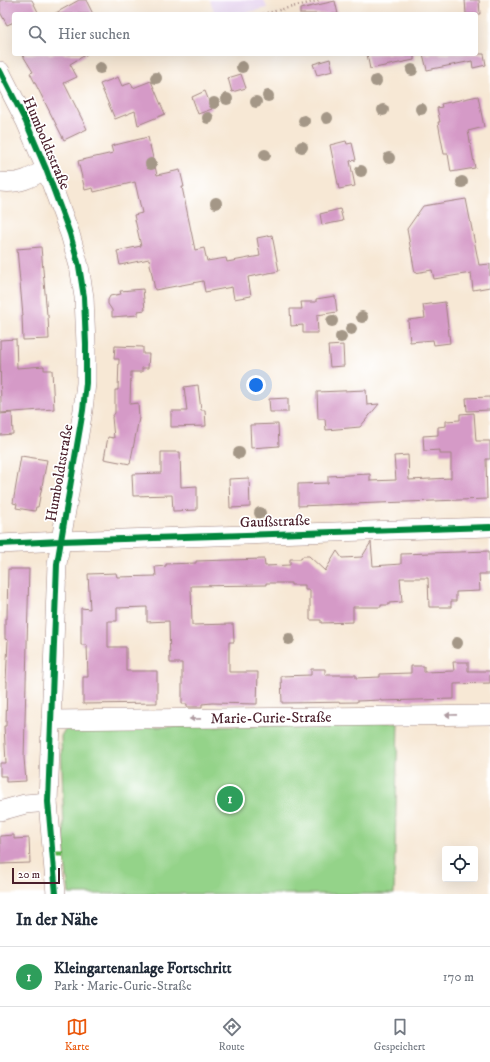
<!DOCTYPE html>
<html lang="de">
<head>
<meta charset="utf-8">
<style>
  body { margin:0; font-family:"IM FELL DW Pica",serif; background:#f2f2f3; color:#1f2937 }
  .controls { position:absolute; right:12px; bottom:12px; display:grid; overflow:hidden; border-radius:4px; box-shadow:0 4px 16px #0002 }
  .controls button { width:36px; height:36px; display:grid; place-items:center; padding:0; border:0; border-bottom:1px solid #e0e1e3; background:#fff; color:#1f2937; font:20px sans-serif }
  .scale { position:absolute; left:12px; bottom:10px; width:48px; box-sizing:border-box; padding-left:4px; border:2px solid #4a1f2b; border-top:0; font-size:11px; line-height:14px; white-space:nowrap; color:#4a1f2b; -webkit-text-stroke:3px #fff; paint-order:stroke }
  .you { position:absolute; left:256px; top:385px; width:14px; height:14px; margin:-10px; border:3px solid #fff; border-radius:50%; background:#1a73e8; box-shadow:0 0 0 6px #1a73e833 }
  .badge { display:grid; place-items:center; width:26px; height:26px; border-radius:50%; background:#ea580c; color:#fff; font-size:13px; font-weight:700 }
  .pin { position:absolute; translate:-50% -50%; border:2px solid #fff; box-shadow:0 1px 4px #0006 }
  .list { margin:0; padding:0; list-style:none }
  h2 { display:flex; justify-content:space-between; align-items:center; height:52px; margin:0; padding:0 16px; font-size:17px }
  h2 small { font-size:13px; font-weight:400; color:#747a83 }
  .list li { display:grid; grid-template-columns:26px 1fr auto; gap:12px; align-items:center; box-sizing:border-box; height:60px; padding:0 16px; border-top:1px solid #e0e1e3 }
  .list b { display:block; font-size:15px; white-space:nowrap }
  .list p { margin:0; font-size:13px; white-space:nowrap; color:#747a83 }
  .list em { font-size:13px; font-style:normal; color:#747a83 }
  .icon { flex:none; width:22px; height:22px; fill:none; stroke:currentColor; stroke-width:2; stroke-linecap:round; stroke-linejoin:round }
  .map { position:relative; flex:none; width:490px; height:894px; overflow:hidden }
  .search { position:absolute; background:#fff; box-shadow:0 4px 16px #0002; left:12px; right:12px; top:12px; height:44px; display:flex; align-items:center; gap:10px; box-sizing:border-box; padding:0 14px; border-radius:4px; color:#747a83; font-size:15px }
  .sheet { height:112px; background:#fff }
  nav { display:flex; justify-content:space-around; align-items:center; box-sizing:border-box; height:56px; border-top:1px solid #e0e1e3; background:#fff; font-size:11px; color:#747a83 }
  nav a { display:grid; justify-items:center; gap:2px }
  nav .on { color:#ea580c }
  .map>svg:first-child { display:block }
  .built { fill:#e6d3f0 }
  .green { fill:#94d389; stroke:#6f795a }
  .building { fill:#d59ac7 }
  .lines { fill:none; stroke-linecap:round; stroke-linejoin:round }
  .street-casing { stroke:#a08480; stroke-width:20 }
  .path { stroke:#a08480; stroke-width:2.5; stroke-dasharray:1 3; stroke-linecap:butt }
  .street { stroke:#fff; stroke-width:19 }
  .quiet { stroke:#57b146; stroke-width:5; stroke-dasharray:10 5; stroke-linecap:butt }
  .cycleway-casing { stroke:#fff; stroke-width:8 }
  .cycleway { stroke:#00873e; stroke-width:6 }
  .tree { fill:#a49787 }
  .oneway { fill:#ae9aa0 }
  .labels { text-anchor:middle; stroke-width:3.5; stroke-linejoin:round; paint-order:stroke }
  .street-label { font-size:15px; fill:#4a1f2b; stroke:#fff }
</style>
</head>
<body>
<div class="map">
<svg width="490" height="894" viewBox="0 0 490 894">
  <rect width="100%" height="100%" fill="#fff"/>
  <filter id="ink" filterUnits="userSpaceOnUse"><feTurbulence type="fractalNoise" baseFrequency=".025" numOctaves="2"/><feDisplacementMap in="SourceGraphic" scale="8" xChannelSelector="R" yChannelSelector="G"/><feConvolveMatrix kernelMatrix="1 2 1 2 8 2 1 2 1" color-interpolation-filters="sRGB"/></filter>
  <filter id="wash" filterUnits="userSpaceOnUse"><feTurbulence type="fractalNoise" baseFrequency=".012" numOctaves="4" result="noise"/><feDisplacementMap in="SourceGraphic" scale="16" xChannelSelector="R" yChannelSelector="G"/><feGaussianBlur stdDeviation="0.9" result="paint"/><feColorMatrix in="noise" values="0 0 0 0 0 0 0 0 0 0 0 0 0 0 0 0 0 1.4 0 .05"/><feComposite in="paint" operator="in"/></filter>
  <g filter="url(#wash)">
    <rect width="100%" height="100%" fill="#f7e8d5"/>
    <!-- built -->
    <path class="built" d="M210,0H264L267,8L240,14H215Z"/>
    <!-- green -->
    <path class="green" d="M398,722L394,894H69L65,862L61,736L65,729Z"/>
    <g id="blocks">
      <!-- building -->
      <path class="building" d="M0,0H32L39,14H14V22L7,25L0,12Z
        M79,0H86L93,14H54Z
        M465,0H479L480,14H466Z
        M335,1L338,14H300V9Z
        M22,54H87L70,64L77,77L64,83L87,129L64,140L30,73L33,72Z
        M367,54H414V60L370,69Z
        M423,54H484L486,65L473,68L472,61L427,70Z
        M330,59L333,71L317,75L313,64Z
        M241,74L246,88L232,92L228,78Z
        M118,77L122,86L131,83L133,88L151,81L165,114L138,125L135,111L115,119L100,84Z
        M205,91L212,109L198,114L192,97Z
        M478,96L484,127L468,131L475,168L451,172L448,154H444L438,122H440L437,108L442,107L441,104Z
        M148,137L157,175L180,170L184,187H182L195,250L204,248L207,261L226,258L227,262L260,256L257,238L272,235L279,271L248,277L251,296L234,299L232,287L205,292L203,281L155,290L149,259L120,265L117,251L141,246L134,215L142,213L135,182L94,192L93,188L85,190L78,161L113,153L111,146Z
        M346,141L347,144L352,143L356,160L350,161L355,186L339,189L330,145Z
        M466,199L479,265L490,264V287L473,290L471,273L434,279L432,270L415,273L407,229L423,206Z
        M340,209L343,221L322,225L320,214Z
        M41,247L47,315H48L49,339L23,340L22,316H23L17,249Z
        M143,289L145,310L138,311V315L112,317V310L108,304V300L110,296L121,294L120,291Z
        M335,296L337,312L317,315L318,333H303V325L291,326L290,309H302L301,302H316V299Z
        M445,302L450,343L434,345L433,340L410,342L408,320L425,318L423,305Z
        M16,339L17,368L44,366V370H52L54,409L1,413L0,340Z
        M343,345L344,366L330,367L328,346Z
        M115,346L143,347V354H149L148,368H142V372H131L130,404L138,403L139,418L130,464L104,459L108,437L114,438L112,417L115,413V390H118L119,359H114Z
        M198,385L201,410H205L206,426L171,427V411H187L184,387Z
        M366,390L367,405L379,404L360,427L326,430L325,419H318L317,392Z
        M490,397V410L467,411L466,398Z
        M288,398V412H270L269,399Z
        M12,413L13,434L0,435V414Z
        M474,413L476,441H490V459H486L487,499L298,506V484L328,483V476L370,474V481L396,480L394,456L408,455L409,480L451,478V454H440V450L424,451L423,436L438,435V427L446,426V421L460,420V414Z
        M278,424L279,446L251,448L250,425Z
        M161,452H180L181,487L197,486V510L173,511L172,495L133,496L132,474L161,473Z
        M21,456L47,460L38,507H36L35,511L16,508L17,504L13,503Z
        M249,478L250,507L230,508L229,479Z
        M371,542L373,566L401,564V554L489,551V574H479L480,591L456,592V601H451V607H429L428,578H400L402,602L389,603V605H381V607H353V622L321,623V620H310V590H305V585H291V583H266V585L191,586L192,625L233,624L234,642H229V672H258L257,704L212,703L202,704V707H187V704H182V663H170L169,621L147,622V607L117,608V621H108V647H126V671H157V703L83,704V677H88L87,645H81V608L90,609L88,574L116,573L117,577L156,576L155,567L166,566V564L196,563V561L264,559L265,566L290,565V559H301L303,556H309L325,571L337,551L342,558L362,557Z
        M8,569H29L24,758L26,781L6,782V776H0V763H6L4,726H6L7,681H6L8,640L5,639V618H7Z
        M453,662H468V671H490V683L454,684V699L381,701V700L357,701V702L282,703L281,676L311,675V669H325V675H356V678L380,677V674L411,673V666H424V672L454,671Z
        M14,835V839L29,838L30,863L0,864V836Z"/>
    </g>
  </g>
  <g filter="url(#ink)">
    <use href="#blocks" fill-opacity="0" stroke="#a08480" stroke-width="1"/>
    <g class="lines">
      <!-- street casing -->
      <g class="street-casing">
        <g id="street">
          <path d="M0,71L26,122L46,169L70,234L79,266L84,297L86,344V383L83,410L57,564L48,802L56,894"/>
          <path d="M0,182C20,184 29,179 46,169"/>
          <path d="M0,544L61,541L490,527"/>
          <path id="s1" d="M51,720L490,715"/>
          <path d="M0,811L25,804L48,802"/>
        </g>
      </g>
      <!-- path -->
      <path class="path" d="M263,14L321,0"/>
      <!-- street -->
      <use href="#street" class="street"/>
      <!-- quiet -->
      <path class="quiet" d="M53,854H68"/>
      <!-- cycleway casing -->
      <g class="cycleway-casing">
        <path id="cycleway" d="M0,71L26,122L46,169L70,234L79,266L84,297L86,344V383L83,410L57,564L48,802L56,894
          M0,544L61,541L490,527"/>
      </g>
      <!-- cycleway -->
      <use href="#cycleway" class="cycleway"/>
    </g>
    <!-- trees -->
    <g class="tree">
      <circle cx="242" cy="67" r="6"/>
      <circle cx="100" cy="68" r="6"/>
      <circle cx="412" cy="70" r="6"/>
      <circle cx="156" cy="78" r="6"/>
      <circle cx="376" cy="81" r="6"/>
      <circle cx="268" cy="96" r="6"/>
      <circle cx="227" cy="99" r="6"/>
      <circle cx="256" cy="102" r="6"/>
      <circle cx="214" cy="103" r="6"/>
      <circle cx="421" cy="109" r="6"/>
      <circle cx="383" cy="110" r="6"/>
      <circle cx="208" cy="118" r="6"/>
      <circle cx="327" cy="118" r="6"/>
      <circle cx="304" cy="121" r="6"/>
      <circle cx="302" cy="147" r="6"/>
      <circle cx="265" cy="155" r="6"/>
      <circle cx="389" cy="158" r="6"/>
      <circle cx="151" cy="164" r="6"/>
      <circle cx="361" cy="171" r="6"/>
      <circle cx="462" cy="182" r="6"/>
      <circle cx="216" cy="203" r="6"/>
      <circle cx="362" cy="317" r="6"/>
      <circle cx="332" cy="321" r="6"/>
      <circle cx="351" cy="329" r="6"/>
      <circle cx="341" cy="337" r="6"/>
      <circle cx="239" cy="453" r="6"/>
      <circle cx="260" cy="513" r="6"/>
      <circle cx="289" cy="639" r="6"/>
      <circle cx="457" cy="643" r="6"/>
    </g>
    <!-- one-way arrows -->
    <defs><path id="oneway-solid" d="M-6-.8H1V-3.2L6.5 0L1 3.2V.8H-6Z"/></defs>
    <g class="oneway">
      <use href="#oneway-solid" transform="translate(451 715) rotate(179)"/>
      <use href="#oneway-solid" transform="translate(195 719) rotate(179)"/>
    </g>
  </g>
  <g class="labels">
    <!-- street labels -->
    <g class="street-label">
      <text transform="translate(47 143) rotate(67)" y="5">Humboldtstraße</text>
      <text transform="translate(59 473) rotate(-80)" y="5">Humboldtstraße</text>
      <text transform="translate(275 521) rotate(-2)" y="5">Gaußstraße</text>
      <text dy="5" stroke="none"><textPath href="#s1" startOffset="220">Marie-Curie-Straße</textPath></text>
    </g>
  </g>
</svg>
<div class="controls">
<button><svg class="icon" aria-label="locate" viewBox="0 0 24 24"><circle cx="12" cy="12" r="6"/><path d="M12 2v4M12 18v4M2 12h4M18 12h4"/></svg></button>
</div>
<div class="scale">20 m</div>
<div class="you"></div>
<div class="pin badge" style="left:230px;top:799px;background:#2e9e5b">1</div>
<div class="search"><svg class="icon" aria-label="search" viewBox="0 0 24 24"><circle cx="10" cy="10" r="6"/><path d="M15 15l6 6"/></svg>Hier suchen</div>
</div>
<section class="sheet">
<h2>In der Nähe<small></small></h2>
<ul class="list">
<li><span class="badge" style="background:#2e9e5b">1</span><div><b>Kleingartenanlage Fortschritt</b><p>Park · Marie-Curie-Straße</p></div><em>170 m</em></li>
</ul>
</section>
<nav>
<a class="on"><svg class="icon" aria-label="map" viewBox="0 0 24 24"><path d="M3 6l6-2 6 2 6-2v14l-6 2-6-2-6 2zM9 4v14M15 6v14"/></svg>Karte</a>
<a><svg class="icon" aria-label="directions" viewBox="0 0 24 24"><path d="M12 3l9 9-9 9-9-9zM9 14v-3h6M13 9l2 2-2 2"/></svg>Route</a>
<a><svg class="icon" aria-label="saved" viewBox="0 0 24 24"><path d="M7 4h10v16l-5-4-5 4z"/></svg>Gespeichert</a>
</nav>
</body>
</html>
